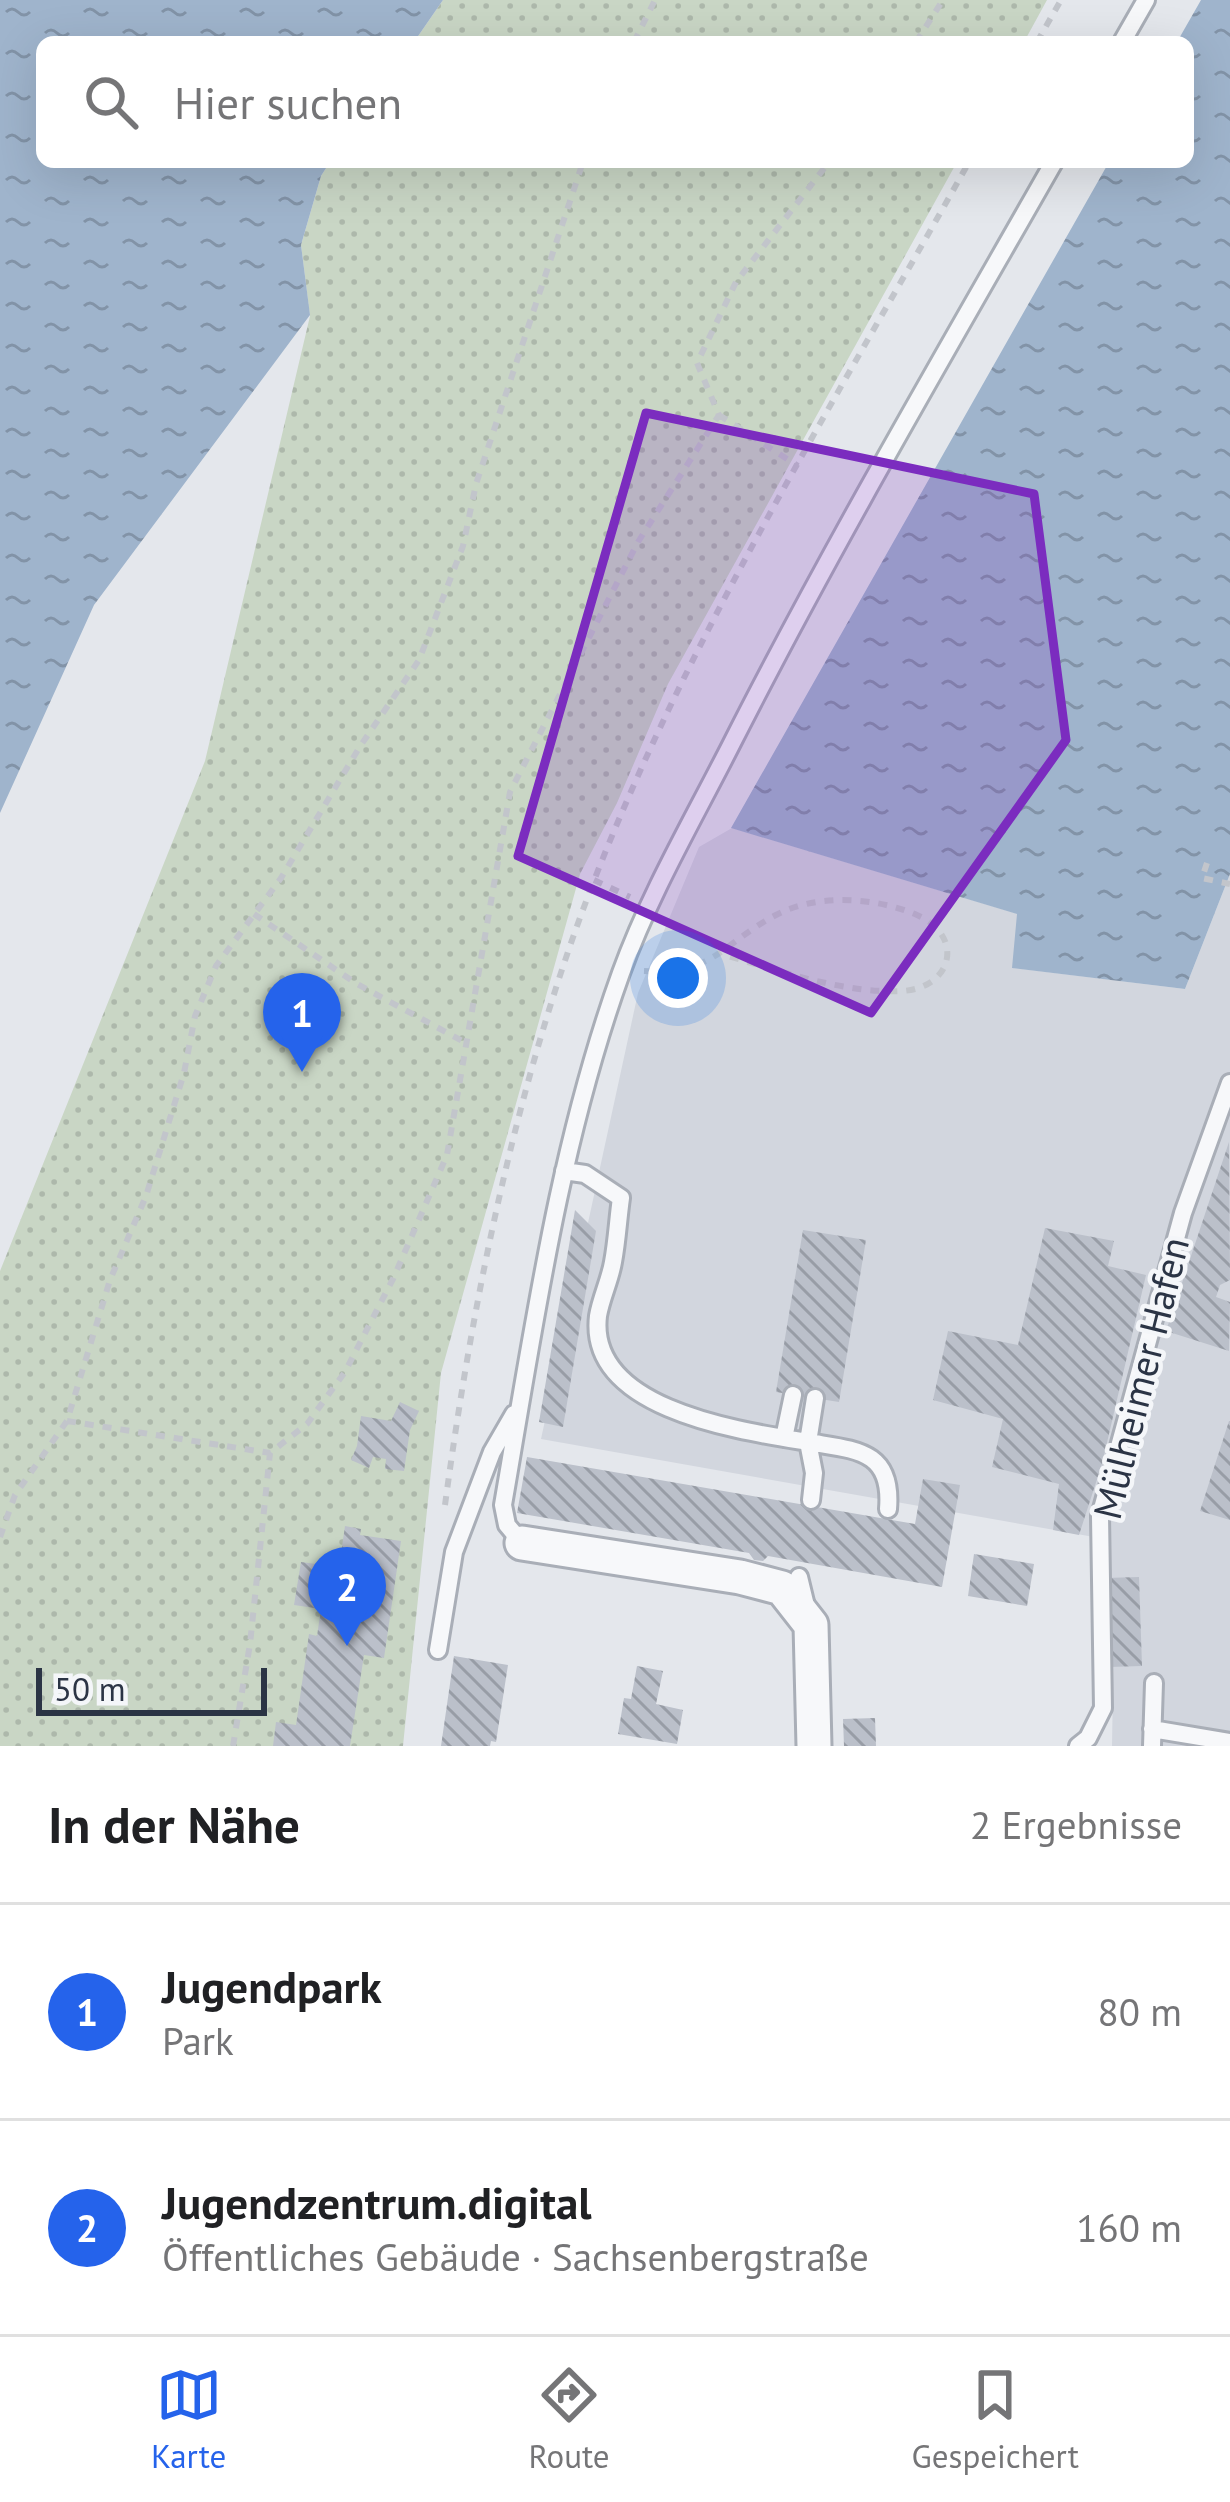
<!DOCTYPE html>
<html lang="de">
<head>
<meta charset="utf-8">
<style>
  body { margin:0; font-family:"PT Sans",sans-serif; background:#f6f6f6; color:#202124 }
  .scale { position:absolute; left:36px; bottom:30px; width:231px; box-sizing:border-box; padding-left:12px; border:6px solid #2b3445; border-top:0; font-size:33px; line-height:42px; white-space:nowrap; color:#2b3445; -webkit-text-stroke:9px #f4f6f9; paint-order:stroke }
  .you { position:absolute; left:678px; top:978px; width:42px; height:42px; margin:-30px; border:9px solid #fff; border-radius:50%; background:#1a73e8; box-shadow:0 0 0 18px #1a73e833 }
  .badge { display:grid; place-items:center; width:78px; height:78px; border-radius:50%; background:#2563eb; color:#fff; font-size:39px; font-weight:700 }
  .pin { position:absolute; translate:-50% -99px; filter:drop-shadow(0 3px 6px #0008) }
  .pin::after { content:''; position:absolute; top:63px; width:42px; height:36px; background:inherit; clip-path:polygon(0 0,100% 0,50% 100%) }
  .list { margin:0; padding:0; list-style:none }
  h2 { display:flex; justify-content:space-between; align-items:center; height:156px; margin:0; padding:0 48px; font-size:51px }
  h2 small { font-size:39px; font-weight:400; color:#757577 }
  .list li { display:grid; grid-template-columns:78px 1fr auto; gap:36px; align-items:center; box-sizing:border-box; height:216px; padding:0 48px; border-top:3px solid #e0e0e0 }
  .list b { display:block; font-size:45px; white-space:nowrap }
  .list p { margin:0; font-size:39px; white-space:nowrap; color:#757577 }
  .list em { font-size:39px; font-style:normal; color:#757577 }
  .icon { flex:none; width:66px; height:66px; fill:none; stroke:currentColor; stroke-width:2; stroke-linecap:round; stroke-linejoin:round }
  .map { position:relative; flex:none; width:1230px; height:1746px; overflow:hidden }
  .search { position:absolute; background:#fff; box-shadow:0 12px 48px #0002; left:36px; right:36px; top:36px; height:132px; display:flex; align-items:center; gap:30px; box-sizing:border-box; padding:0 42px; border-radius:18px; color:#757577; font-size:45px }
  .sheet { height:588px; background:#fff }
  nav { display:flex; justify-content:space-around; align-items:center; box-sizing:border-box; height:168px; border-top:3px solid #e0e0e0; background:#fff; font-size:33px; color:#757577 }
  nav a { display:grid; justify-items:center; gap:6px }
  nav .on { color:#2563eb }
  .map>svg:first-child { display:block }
  .built { fill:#d2d6de }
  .park { fill:url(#park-dots) }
  .water { fill:url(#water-ripples) }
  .building { fill:url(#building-back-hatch) }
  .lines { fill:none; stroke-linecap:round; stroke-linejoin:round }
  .service-casing { stroke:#a9aeb7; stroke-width:22 }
  .minor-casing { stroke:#a9aeb7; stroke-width:39 }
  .path { stroke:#c2c5cb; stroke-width:6; stroke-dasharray:9 9; stroke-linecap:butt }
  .service { stroke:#f7f8fa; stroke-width:16 }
  .minor { stroke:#f7f8fa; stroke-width:33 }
  .marked { fill:#7b2cbf; fill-opacity:0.2; stroke:#7b2cbf; stroke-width:9; stroke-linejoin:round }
  .labels { text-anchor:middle; stroke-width:9; stroke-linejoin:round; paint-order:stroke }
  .street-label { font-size:39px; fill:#2b3445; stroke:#f4f6f9 }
</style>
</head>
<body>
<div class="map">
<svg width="1230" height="1746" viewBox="0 0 1230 1746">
  <defs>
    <pattern id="park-dots" width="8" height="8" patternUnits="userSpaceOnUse" patternTransform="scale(3)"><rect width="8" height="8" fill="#c9d6c5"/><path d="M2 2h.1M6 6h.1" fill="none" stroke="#adb8ab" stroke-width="1.8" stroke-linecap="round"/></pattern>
    <pattern id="water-ripples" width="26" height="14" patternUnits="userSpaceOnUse" patternTransform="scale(3)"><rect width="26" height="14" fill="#9fb4cc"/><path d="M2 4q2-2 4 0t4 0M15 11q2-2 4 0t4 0" fill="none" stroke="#8293a7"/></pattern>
    <pattern id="building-back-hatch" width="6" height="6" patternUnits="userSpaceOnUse" patternTransform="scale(3)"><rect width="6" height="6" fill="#bbc0ca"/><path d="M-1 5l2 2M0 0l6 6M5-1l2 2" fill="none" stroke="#989da6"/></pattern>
  </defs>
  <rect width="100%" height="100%" fill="#e4e7ec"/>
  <!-- built -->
  <path class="built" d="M732,828L1018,914L1013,968L1185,989L1230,874V1746H1112L1114,1624L1094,1537L541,1439L638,993L699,847Z"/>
  <!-- park -->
  <path class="park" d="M443,0H1047L1024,42H414Z
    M330,162H957L668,684L617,803L580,874L441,1373L403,1746H0V1271L205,761L310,316L301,245L321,176Z"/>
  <!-- water -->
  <path class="water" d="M0,0H443L414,42H42V162H330L321,176L301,245L310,315L94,605L0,813Z
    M1201,0H1230V874L1185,989L1012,968L1017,914L731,828L1109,162H1188V42H1177Z"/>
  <!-- building -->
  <path class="building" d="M1229,1142L1230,1280L1220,1285L1216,1297L1230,1302L1229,1351L1166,1331Z
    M575,1210L596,1231L563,1427L539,1422Z
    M1045,1228L1114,1241L1108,1266L1146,1275L1102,1464L1079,1535L1053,1530L1059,1484L992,1467L1003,1419L933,1400L948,1331L1018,1345Z
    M803,1230L866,1240L839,1402L776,1392Z
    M400,1402L419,1411L410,1430L404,1471L385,1469L386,1459L373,1457L369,1468L351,1460L357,1446L361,1416L391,1421Z
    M1229,1421H1230V1520L1200,1511Z
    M527,1457L915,1524L923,1479L960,1485L942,1587L768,1556L763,1561L754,1560L749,1553L517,1513Z
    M345,1526L361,1529L360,1535L401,1541L384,1658L364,1655L350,1746H273L276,1722L296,1725L309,1634L317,1636L321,1609L294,1605L301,1562L339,1567Z
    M974,1554L1034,1564L1027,1606L968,1596Z
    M1139,1577L1142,1666L1109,1667L1105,1578Z
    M454,1656L508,1665L496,1742L491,1741L490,1746H441Z
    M637,1666L663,1671L656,1704L683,1710L677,1744L618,1734L624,1698L631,1699Z
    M875,1718L876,1746H844L843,1719Z"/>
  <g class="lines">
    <!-- service casing -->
    <g class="service-casing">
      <path id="service" d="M1122,42L1146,0
        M564,1171L585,1174L621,1198C618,1219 617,1241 613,1262C610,1280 601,1298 598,1316C587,1410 741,1431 808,1442L815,1398
        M784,1438L793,1395
        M811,1500L814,1473L808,1442C854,1450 893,1449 888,1509
        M522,1543L507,1525L503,1505C534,1326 559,1145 621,973C650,893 694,818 732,743C832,546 944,355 1054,162
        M799,1577L806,1606
        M438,1650L454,1552L492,1452L514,1414
        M1152,1729L1230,1742
        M1078,1746L1088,1738L1103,1708L1100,1516L1183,1213L1230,1083
        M1152,1746L1154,1683"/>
    </g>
    <!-- minor casing -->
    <g class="minor-casing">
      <path id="minor" d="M522,1543L740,1577L782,1588L811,1625L814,1746"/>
    </g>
    <!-- path -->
    <path class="path" d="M634,42L655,0
      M916,42L943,0
      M1037,42L1061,0
      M719,415L798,466
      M1207,863L1202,878L1230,884
      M594,880L630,897
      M254,914L357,984L468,1044
      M644,971C715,974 719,946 774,916C816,893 875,897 917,915C965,936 953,988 902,991C847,994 774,970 722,954
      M67,1421L270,1453L307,1424L345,1372L393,1279L447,1155L510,792L638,542L719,415L697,363L736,282L829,162
      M445,1505C473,1296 518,1075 595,878C693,628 838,396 969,162
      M0,1537L15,1495L67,1421L110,1280L146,1196L184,1073L195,1016L216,966L281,878L359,748L419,660L463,546L476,484L583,162
      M233,1746L250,1644L270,1453"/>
    <!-- service -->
    <use href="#service" class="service"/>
    <!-- minor -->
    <use href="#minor" class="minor"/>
  </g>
  <!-- marked area -->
  <path class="marked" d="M646,413L1034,494L1066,740L871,1013L518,856Z"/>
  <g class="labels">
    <!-- street labels -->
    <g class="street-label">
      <text transform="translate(1141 1378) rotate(-76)" y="14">Mülheimer Hafen</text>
    </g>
  </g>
</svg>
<div class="scale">50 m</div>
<div class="you"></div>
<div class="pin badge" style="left:302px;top:1072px">1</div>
<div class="pin badge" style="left:347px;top:1646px">2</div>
<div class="search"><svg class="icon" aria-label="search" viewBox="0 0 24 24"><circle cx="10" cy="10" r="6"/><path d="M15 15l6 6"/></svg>Hier suchen</div>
</div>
<section class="sheet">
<h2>In der Nähe<small>2 Ergebnisse</small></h2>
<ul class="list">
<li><span class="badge">1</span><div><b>Jugendpark</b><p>Park</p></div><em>80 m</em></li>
<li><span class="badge">2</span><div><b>Jugendzentrum.digital</b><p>Öffentliches Gebäude · Sachsenbergstraße</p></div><em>160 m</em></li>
</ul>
</section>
<nav>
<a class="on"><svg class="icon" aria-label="map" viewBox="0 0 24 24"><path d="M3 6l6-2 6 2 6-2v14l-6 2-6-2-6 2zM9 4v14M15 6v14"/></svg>Karte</a>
<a><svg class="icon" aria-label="directions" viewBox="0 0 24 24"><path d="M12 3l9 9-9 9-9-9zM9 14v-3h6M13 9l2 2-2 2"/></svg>Route</a>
<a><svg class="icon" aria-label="saved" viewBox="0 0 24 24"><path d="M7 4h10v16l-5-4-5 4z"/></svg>Gespeichert</a>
</nav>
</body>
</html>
